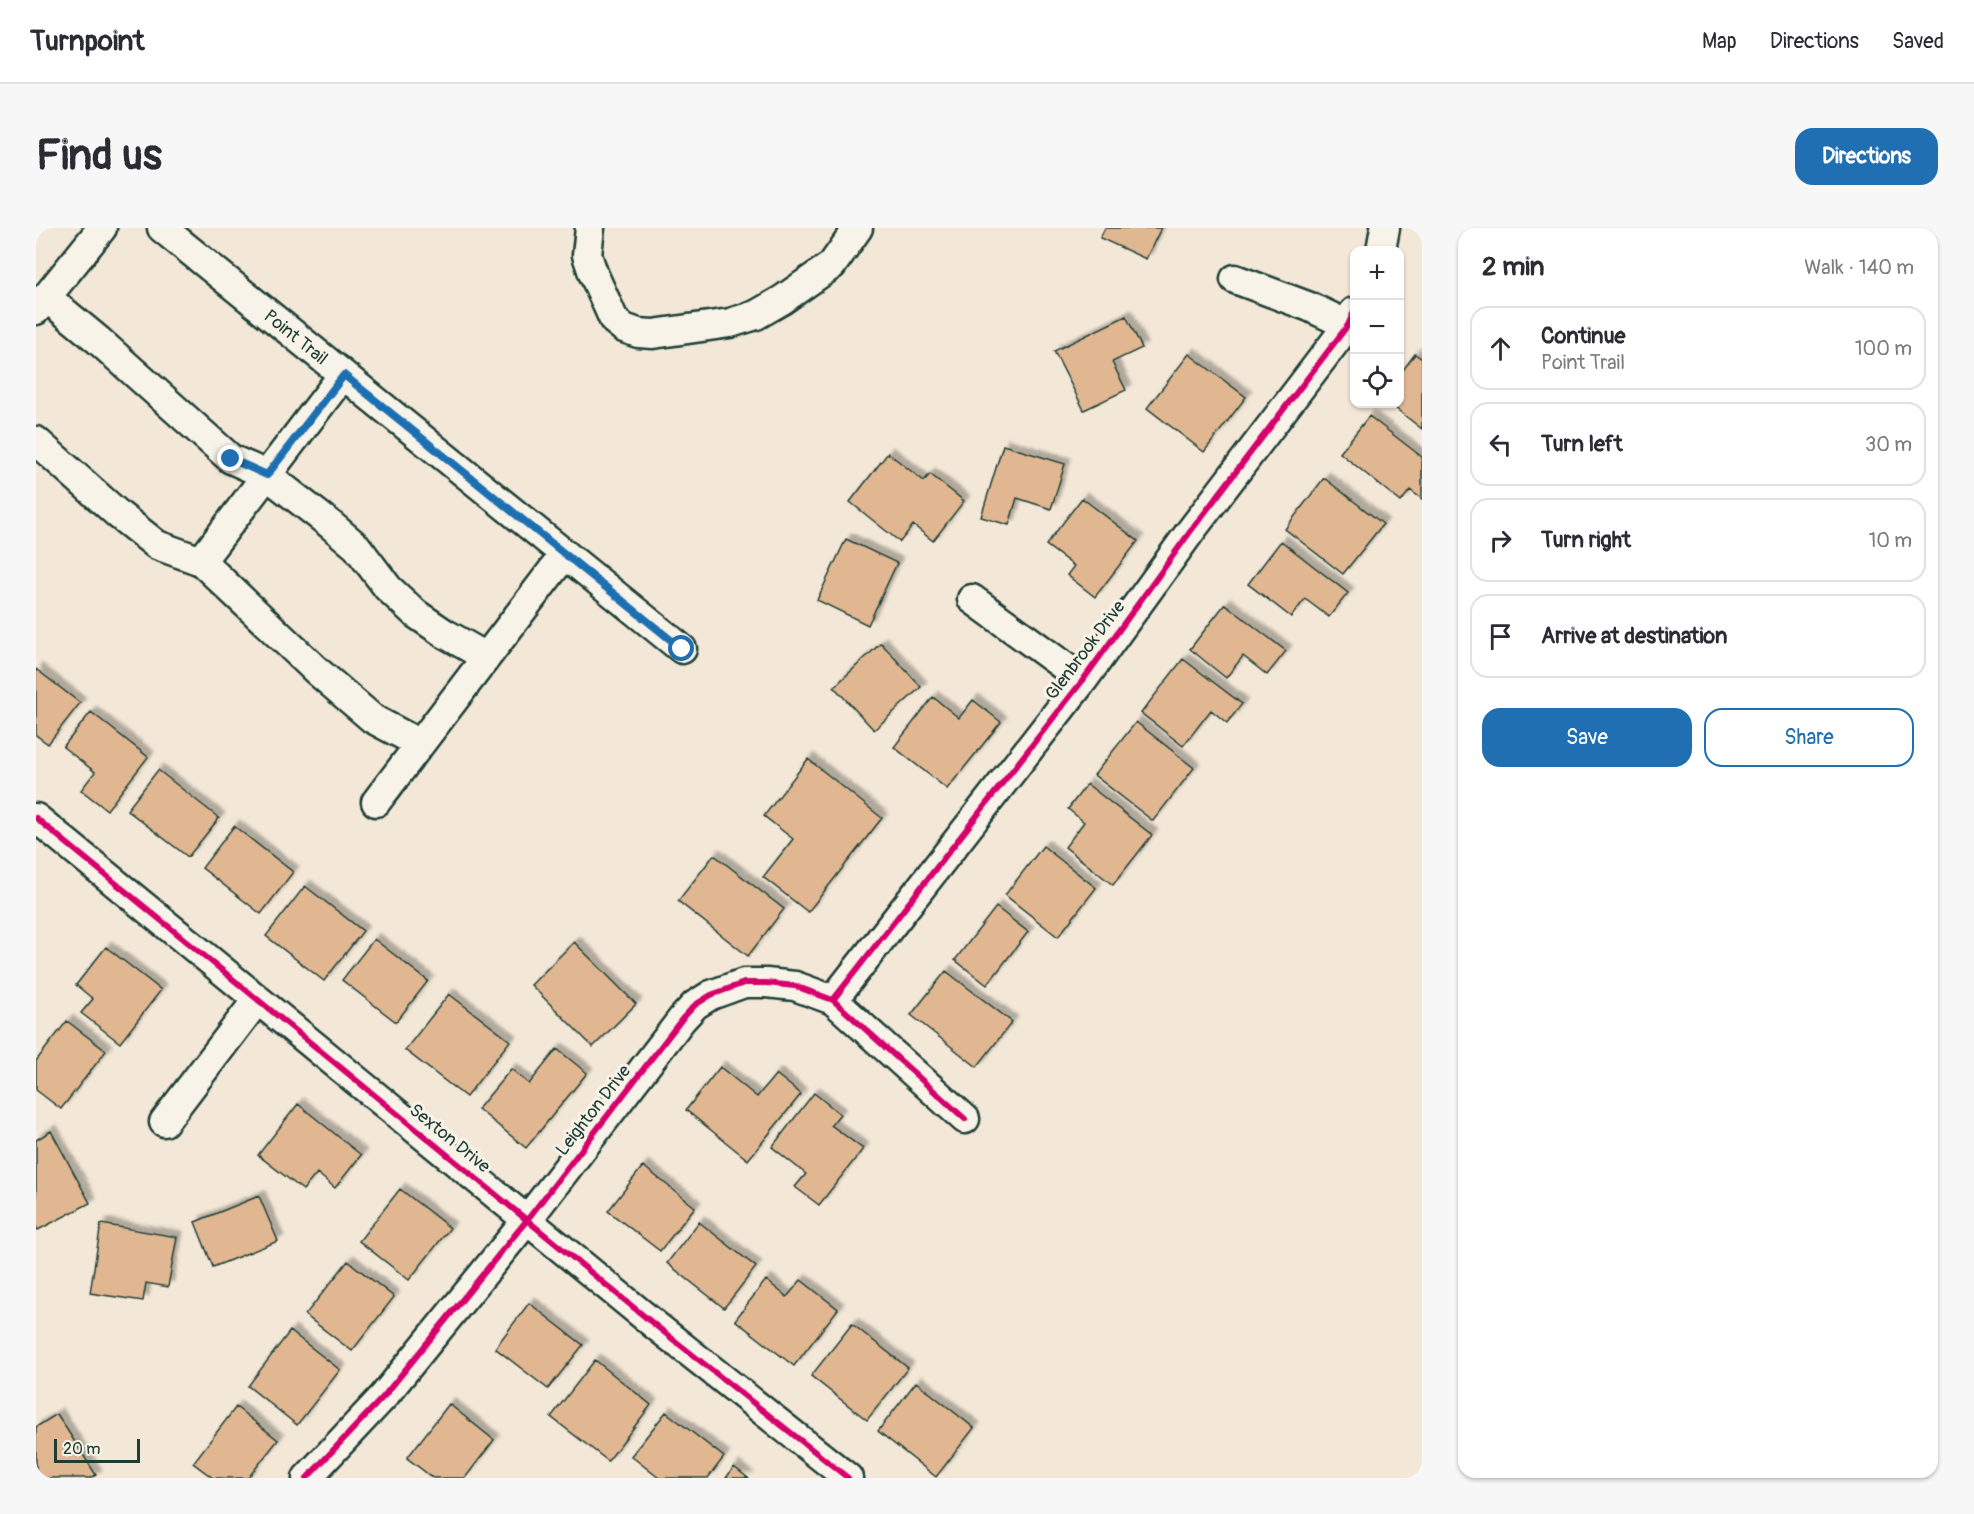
<!DOCTYPE html>
<html lang="en">
<head>
<meta charset="utf-8">
<style>
  body { margin:0; font-family:Pangolin,sans-serif; background:#f7f7f7; color:#2b2b33 }
  .controls { position:absolute; right:18px; top:18px; display:grid; overflow:hidden; border-radius:12px; box-shadow:0 2px 4px #0004 }
  .controls button { width:54px; height:54px; display:grid; place-items:center; padding:0; border:0; border-bottom:2px solid #e1e1e2; background:#fff; color:#2b2b33; font:30px sans-serif }
  .scale { position:absolute; left:18px; bottom:15px; width:86px; box-sizing:border-box; padding-left:6px; border:3px solid #1f3d34; border-top:0; font-size:16px; line-height:21px; white-space:nowrap; color:#1f3d34; -webkit-text-stroke:4px #f7f3e8; paint-order:stroke }
  .stop { position:absolute; width:18px; height:18px; margin:-14px; border:4px solid #1f6fb2; border-radius:50%; background:#fff }
  .stop.end { background:#1f6fb2; border-color:#fff; box-shadow:0 2px 6px #0008 }
  .list { margin:0; padding:0; list-style:none }
  h2 { display:flex; justify-content:space-between; align-items:center; height:78px; margin:0; padding:0 24px; font-size:26px }
  h2 small { font-size:20px; font-weight:400; color:#7c7c81 }
  .list li { display:grid; grid-template-columns:39px 1fr auto; gap:18px; align-items:center; box-sizing:border-box; height:84px; margin:0 12px 12px; padding:0 12px; border:2px solid #e1e1e2; border-radius:18px }
  .list b { display:block; font-size:22px; white-space:nowrap }
  .list p { margin:0; font-size:20px; white-space:nowrap; color:#7c7c81 }
  .list em { font-size:20px; font-style:normal; color:#7c7c81 }
  .actions { display:flex; gap:12px; padding:18px 24px }
  .actions a { flex:1; padding:14px 0; border:2px solid #1f6fb2; border-radius:18px; text-align:center; font-size:21px; color:#1f6fb2 }
  .actions .main { background:#1f6fb2; color:#fff }
  .icon { flex:none; width:33px; height:33px; fill:none; stroke:currentColor; stroke-width:2; stroke-linecap:round; stroke-linejoin:round }
  .map { position:relative; flex:none; width:1386px; height:1250px; overflow:hidden; border-radius:18px }
  header { display:flex; align-items:center; gap:36px; box-sizing:border-box; height:84px; padding:0 30px; background:#fff; border-bottom:2px solid #e1e1e2 }
  header strong { font-size:28px }
  nav { display:flex; gap:33px; margin-inline-start:auto; font-size:21px }
  .intro { display:flex; align-items:center; justify-content:space-between; box-sizing:border-box; height:144px; padding:0 36px }
  h1 { margin:0; font-size:42px }
  .button { padding:15px 27px; border-radius:18px; background:#1f6fb2; color:#fff; font-size:21px; font-weight:700 }
  main { display:flex; gap:36px; padding:0 36px }
  aside { flex:1; background:#fff; border-radius:18px; box-shadow:0 2px 4px #0004 }
  .map>svg:first-child { display:block }
  .building { fill:#e1b792; stroke:#1f3d34; stroke-width:1.5; filter:url(#shadow) }
  .lines { fill:none; stroke-linecap:round; stroke-linejoin:round }
  .minor-casing { stroke:#1f3d34; stroke-width:33 }
  .minor { stroke:#f7f3e8; stroke-width:28 }
  .cycleway-casing { stroke:#f7f3e8; stroke-width:10 }
  .cycleway { stroke:#d6006c; stroke-width:6 }
  .route { stroke:#1f6fb2; stroke-width:8 }
  .labels { text-anchor:middle; stroke-width:6; stroke-linejoin:round; paint-order:stroke }
  .street-label { font-size:18px; fill:#1f3d34; stroke:#f7f3e8 }
</style>
</head>
<body>
<header>
<strong>Turnpoint</strong>
<nav><a>Map</a><a>Directions</a><a>Saved</a></nav>
</header>
<div class="intro"><h1>Find us</h1><a class="button">Directions</a></div>
<main>
<div class="map">
<svg width="1386" height="1250" viewBox="0 0 1386 1250">
  <defs>
    <filter id="shadow"><feDropShadow dx="5.5" dy="-5.5" stdDeviation="1.5" flood-color="#0004"/></filter>
  </defs>
  <rect width="100%" height="100%" fill="#f3e7d7"/>
  <filter id="ink" filterUnits="userSpaceOnUse"><feTurbulence type="fractalNoise" baseFrequency=".0167" numOctaves="2"/><feDisplacementMap in="SourceGraphic" scale="12" xChannelSelector="R" yChannelSelector="G"/><feConvolveMatrix kernelMatrix="1 2 1 2 8 2 1 2 1" color-interpolation-filters="sRGB"/></filter>
  <g filter="url(#ink)">
    <!-- building -->
    <path class="building" d="M1069,0H1125L1110,31L1064,10Z
      M1090,88L1106,120L1076,134L1090,162L1048,182L1018,123Z
      M1153,126L1210,169L1168,224L1111,180Z
      M1379,126L1386,131V201L1354,176H1364V146Z
      M1333,188L1386,229V271L1374,262L1365,274L1304,225Z
      M967,217L1029,236L1015,281L981,270L973,297L945,289Z
      M852,225L888,253L894,246L928,273L897,313L877,297L864,314L814,274Z
      M1288,250L1347,296L1307,346L1249,301Z
      M1046,270L1102,313L1059,369L1031,347L1038,338L1010,317Z
      M810,311L861,335L832,397L781,372Z
      M1245,313L1312,365L1293,389L1269,371L1255,389L1212,356Z
      M1189,376L1250,423L1231,447L1207,428L1190,450L1154,421Z
      M845,415L885,459L838,502L798,459Z
      M1147,431L1206,476L1191,495L1175,482L1147,518L1105,485Z
      M0,441L44,475L12,516L0,507Z
      M897,469L923,490L937,472L965,494L911,561L858,519Z
      M55,484L112,529L71,582L45,562L59,544L27,519Z
      M1100,494L1158,540L1117,593L1058,547Z
      M772,531L846,590L772,684L727,649L757,611L728,588Z
      M122,542L183,590L152,629L91,582Z
      M1051,556L1116,607L1077,657L1029,619L1048,594L1032,581Z
      M198,598L257,644L225,686L166,640Z
      M1007,618L1060,660L1022,709L969,667Z
      M678,627L748,681L712,728L642,673Z
      M269,658L327,703L288,753L230,708Z
      M960,679L992,704L951,757L919,732Z
      M338,711L392,753L360,794L306,752Z
      M538,714L600,776L557,819L495,757Z
      M70,719L125,762L84,815L45,785L57,771L40,757Z
      M910,743L976,794L941,839L875,787Z
      M413,766L474,813L430,869L369,822Z
      M31,793L70,823L25,881L0,862V833Z
      M521,821L551,845L490,920L442,881L475,841L493,856Z
      M684,839L721,869L740,846L765,866L712,932L650,882Z
      M778,865L804,886L795,897L827,921L783,977L759,959L770,946L736,919Z
      M262,876L325,927L299,960L281,945L267,962L222,927Z
      M15,903L54,975L2,1002L0,999V912Z
      M607,938L659,979L624,1023L572,983Z
      M364,961L414,1000L373,1052L323,1013Z
      M223,968L242,1013L177,1039L159,994Z
      M663,994L720,1039L688,1080L631,1035Z
      M65,996L141,1009L132,1059L110,1055L107,1073L54,1065Z
      M312,1033L358,1069L316,1123L269,1087Z
      M730,1052L751,1069L765,1052L802,1081L758,1138L699,1092Z
      M493,1075L547,1117L512,1161L459,1120Z
      M816,1096L872,1140L831,1192L775,1148Z
      M254,1103L304,1142L261,1197L212,1158Z
      M559,1132L615,1177L572,1233L515,1189Z
      M880,1154L938,1200L900,1249L842,1203Z
      M413,1176L458,1212L429,1250H397L371,1230Z
      M200,1179L242,1212L212,1250H177L157,1235Z
      M630,1184L688,1229L672,1250H623L595,1228Z
      M21,1186L60,1247L55,1250H0V1199Z
      M698,1239L712,1250H690Z"/>
    <g class="lines">
      <!-- minor casing -->
      <g class="minor-casing">
        <path id="minor" d="M126,0L646,421
          M554,0L551,27L557,45L578,92L588,100L602,105L617,106L694,95L720,87L746,72L796,37L822,0
          M1345,22L1349,0
          M1199,51L1274,79L1312,97
          M10,69L62,112L195,231L231,247L295,297L321,319L352,360L380,386L408,405L450,429
          M0,82L66,0
          M307,147L165,333L281,443L337,491L384,516
          M0,213L83,287L121,317L165,333
          M936,371L1047,452
          M340,574L529,326
          M0,590L619,1097L812,1250
          M797,772L1047,452L1154,304L1312,97L1318,84
          M128,894L221,772
          M271,1250L348,1168L491,992L646,791L659,777L675,767L708,755H730L759,758L797,772L929,891"/>
      </g>
      <!-- minor -->
      <use href="#minor" class="minor"/>
      <!-- cycleway casing -->
      <g class="cycleway-casing">
        <path id="cycleway" d="M0,590L619,1097L812,1250
          M797,772L1047,452L1154,304L1312,97L1318,84
          M271,1250L348,1168L491,992L646,791L659,777L675,767L708,755H730L759,758L797,772L929,891"/>
      </g>
      <!-- cycleway -->
      <use href="#cycleway" class="cycleway"/>
    </g>
  </g>
  <g class="lines" filter="url(#ink)">
    <!-- route -->
    <path class="route" d="M195,231L231,247L308,147L646,421"/>
  </g>
  <g class="labels">
    <!-- street labels -->
    <g class="street-label">
      <text transform="translate(260 109) rotate(39)" y="6">Point Trail</text>
      <text transform="translate(1049 422) rotate(-53)" y="6">Glenbrook Drive</text>
      <text transform="translate(557 882) rotate(-52)" y="6">Leighton Drive</text>
      <text transform="translate(414 910) rotate(39)" y="6">Sexton Drive</text>
    </g>
  </g>
</svg>
<div class="controls">
<button>+</button>
<button>−</button>
<button><svg class="icon" aria-label="locate" viewBox="0 0 24 24"><circle cx="12" cy="12" r="6"/><path d="M12 2v4M12 18v4M2 12h4M18 12h4"/></svg></button>
</div>
<div class="scale">20 m</div>
<div class="stop" style="left:646px;top:421px"></div>
<div class="stop end" style="left:195px;top:231px"></div>
</div>
<aside>
<h2>2 min<small>Walk · 140 m</small></h2>
<ul class="list">
<li><svg class="icon" aria-label="ahead" viewBox="0 0 24 24"><path d="M12 20V5M6 11l6-6 6 6"/></svg><div><b>Continue</b><p>Point Trail</p></div><em>100 m</em></li>
<li><svg class="icon" aria-label="left" viewBox="0 0 24 24"><path d="M17 20v-9H6M10 6l-5 5 5 5"/></svg><div><b>Turn left</b></div><em>30 m</em></li>
<li><svg class="icon" aria-label="right" viewBox="0 0 24 24"><path d="M7 20v-9h11M14 6l5 5-5 5"/></svg><div><b>Turn right</b></div><em>10 m</em></li>
<li><svg class="icon" aria-label="arrive" viewBox="0 0 24 24"><path d="M6 21V4h12l-3 4 3 4H6"/></svg><div><b>Arrive at destination</b></div></li>
</ul>
<div class="actions"><a class="main">Save</a><a>Share</a></div>
</aside>
</main>
</body>
</html>
